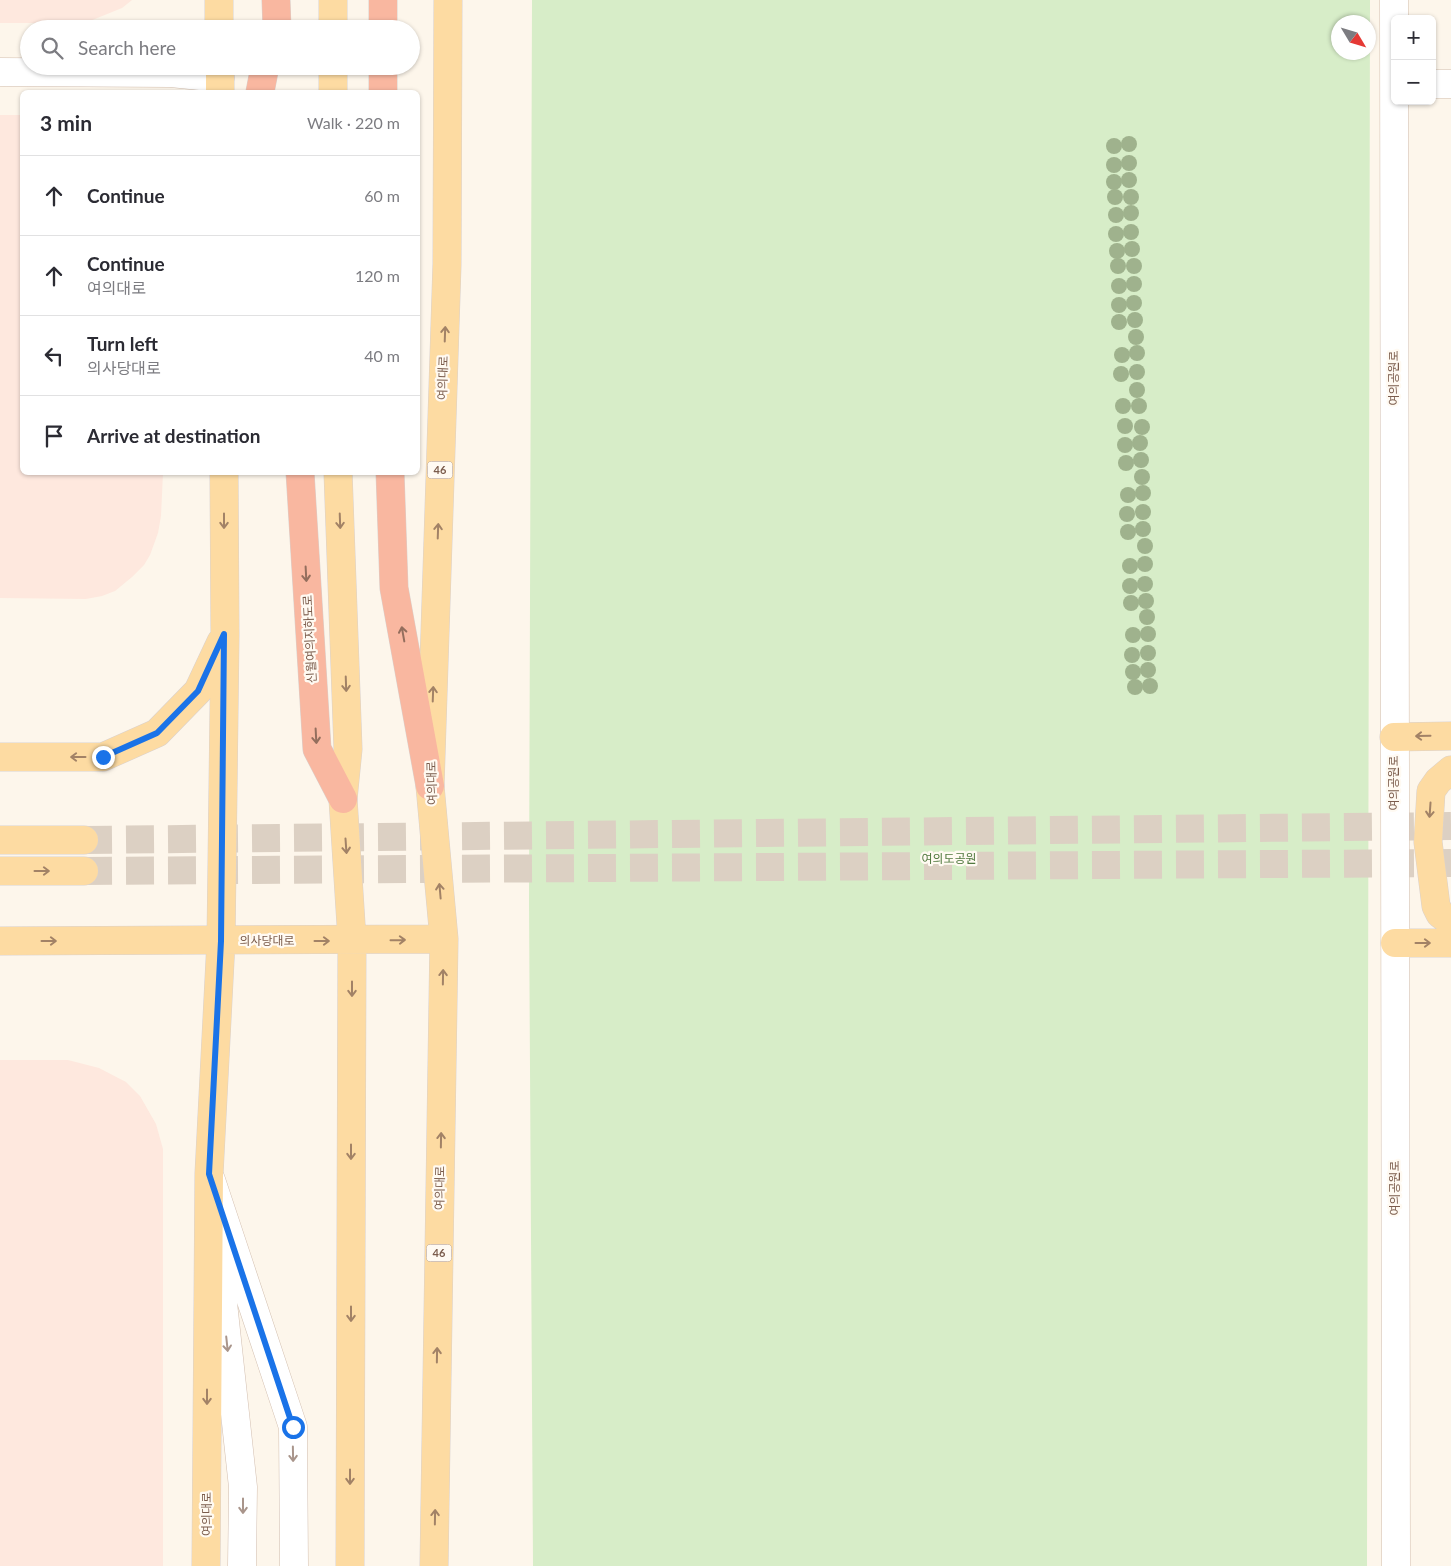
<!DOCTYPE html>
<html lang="en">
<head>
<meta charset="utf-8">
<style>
  body { margin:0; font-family:Lato,"Noto Sans KR",sans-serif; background:#f7f7f7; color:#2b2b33 }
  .controls { position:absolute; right:15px; top:15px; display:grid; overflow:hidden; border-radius:8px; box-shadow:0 1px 4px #0004 }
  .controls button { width:45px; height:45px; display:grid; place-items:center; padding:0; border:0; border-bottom:1px solid #e1e1e2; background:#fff; color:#2b2b33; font:25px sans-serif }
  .compass { position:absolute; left:1331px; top:15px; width:45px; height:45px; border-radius:50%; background:#fff; box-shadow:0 1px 4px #0004; rotate:128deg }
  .stop { position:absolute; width:15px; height:15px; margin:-11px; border:4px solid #1a73e8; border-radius:50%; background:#fff }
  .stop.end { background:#1a73e8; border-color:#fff; box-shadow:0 1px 5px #0008 }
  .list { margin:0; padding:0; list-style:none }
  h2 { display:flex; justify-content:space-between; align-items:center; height:65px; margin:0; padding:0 20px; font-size:21px }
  h2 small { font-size:16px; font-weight:400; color:#7c7c81 }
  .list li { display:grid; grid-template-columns:32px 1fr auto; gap:15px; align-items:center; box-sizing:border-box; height:80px; padding:0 20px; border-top:1px solid #e1e1e2 }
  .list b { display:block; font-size:19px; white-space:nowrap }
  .list p { margin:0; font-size:16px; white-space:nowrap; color:#7c7c81 }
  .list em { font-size:16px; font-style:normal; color:#7c7c81 }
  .icon { flex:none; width:28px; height:28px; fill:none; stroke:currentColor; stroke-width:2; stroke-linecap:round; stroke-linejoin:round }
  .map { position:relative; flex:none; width:1451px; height:1566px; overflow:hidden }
  .search { position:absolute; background:#fff; box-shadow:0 1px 4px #0004; left:20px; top:20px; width:400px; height:55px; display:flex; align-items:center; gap:12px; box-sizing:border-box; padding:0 18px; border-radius:28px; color:#7c7c81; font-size:19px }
  .panel { position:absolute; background:#fff; box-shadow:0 1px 4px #0004; left:20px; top:90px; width:400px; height:385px; border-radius:8px }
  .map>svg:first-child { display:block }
  .commercial { fill:#fee8de }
  .green { fill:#d7edc8; fill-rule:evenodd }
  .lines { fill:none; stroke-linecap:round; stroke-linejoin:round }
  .major-tunnel { stroke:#dcd0c3; stroke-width:28; stroke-dasharray:28 14; stroke-linecap:butt }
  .minor-casing { stroke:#d2beaf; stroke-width:29 }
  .major-casing { stroke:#dad1cd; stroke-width:29 }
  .highway-casing { stroke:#dad1cd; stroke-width:29 }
  .minor { stroke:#fff; stroke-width:28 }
  .major { stroke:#fddba2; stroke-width:28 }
  .highway { stroke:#f9b7a0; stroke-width:28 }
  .tree { fill:#9fb28d }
  .oneway { stroke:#a28266 }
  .oneway2 { stroke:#946e5d }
  .oneway3 { stroke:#a9958b }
  .route { stroke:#1a73e8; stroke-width:6 }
  .labels { text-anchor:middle; stroke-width:4.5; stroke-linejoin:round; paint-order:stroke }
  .shield { fill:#fffaf2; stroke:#a38b7e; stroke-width:1 }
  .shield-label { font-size:11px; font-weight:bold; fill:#7b5c4c }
  .street-label { font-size:12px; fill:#7b5c4c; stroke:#fffaf2 }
  .park-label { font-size:12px; fill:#527a40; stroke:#fffaf2 }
</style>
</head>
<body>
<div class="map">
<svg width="1451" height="1566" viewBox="0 0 1451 1566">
  <rect width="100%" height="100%" fill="#fdf6eb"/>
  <!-- commercial -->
  <path class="commercial" d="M0,0H132L122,8L85,23H0Z
    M0,115H22V472L163,473L161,516L158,533L150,555L144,565L132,577L115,591L102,596L86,599L0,598Z
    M0,1060H68L99,1068L126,1082L140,1096L156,1124L163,1149V1566H0Z"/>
  <!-- green -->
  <path class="green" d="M532,0H1370L1367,1566H533L529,902ZM1338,22H1368V52H1338Z"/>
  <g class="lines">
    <!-- major-tunnel -->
    <path class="major-tunnel" d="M84,840L1451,826
      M84,871L1451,863"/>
    <!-- minor casing -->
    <g class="minor-casing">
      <path id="minor" d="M1394,0L1396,1566
        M0,72L171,73L220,78
        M1432,84H1451
        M211,1180L293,1427L294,1566
        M218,1257L243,1487L242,1566"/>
    </g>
    <!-- major casing -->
    <g class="major-casing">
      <path id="major" d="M219,0V29
        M333,0V29
        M220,66V92
        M333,66V92
        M338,472L348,749L343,799L352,940L350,1566
        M1394,737L1451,736
        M0,757H103L157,733L198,691L221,642
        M1451,770L1438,781L1431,791L1428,842L1436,906L1440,914L1451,922
        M0,840H84
        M0,871H84
        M0,941L444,939
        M1395,943H1451
        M206,1566L209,1174L221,941L225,634L224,472
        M434,1566L444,939L430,786L447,264L448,0"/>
    </g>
    <!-- highway casing -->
    <g class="highway-casing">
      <path id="highway" d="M276,0L277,29
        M383,29V0
        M260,92L265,66
        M383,92V66
        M300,472L317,749L343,799
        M390,472L394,588L430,786"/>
    </g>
    <!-- minor -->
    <use href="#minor" class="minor"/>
    <!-- major -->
    <use href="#major" class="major"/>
    <!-- highway -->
    <use href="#highway" class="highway"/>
  </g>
  <!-- trees -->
  <g class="tree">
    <circle cx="1129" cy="144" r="8"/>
    <circle cx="1114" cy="146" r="8"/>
    <circle cx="1129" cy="163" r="8"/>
    <circle cx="1114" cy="165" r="8"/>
    <circle cx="1129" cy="180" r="8"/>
    <circle cx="1114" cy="182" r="8"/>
    <circle cx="1115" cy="197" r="8"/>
    <circle cx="1131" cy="197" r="8"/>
    <circle cx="1131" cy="213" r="8"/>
    <circle cx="1116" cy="215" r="8"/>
    <circle cx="1131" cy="232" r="8"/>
    <circle cx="1116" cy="234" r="8"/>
    <circle cx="1132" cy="249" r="8"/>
    <circle cx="1117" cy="251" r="8"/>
    <circle cx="1118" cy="266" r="8"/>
    <circle cx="1134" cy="266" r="8"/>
    <circle cx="1134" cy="284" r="8"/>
    <circle cx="1119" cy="286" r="8"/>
    <circle cx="1134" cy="303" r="8"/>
    <circle cx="1119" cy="305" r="8"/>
    <circle cx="1135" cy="320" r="8"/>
    <circle cx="1119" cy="322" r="8"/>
    <circle cx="1136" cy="337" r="8"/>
    <circle cx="1137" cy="353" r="8"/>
    <circle cx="1122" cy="355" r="8"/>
    <circle cx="1137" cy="372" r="8"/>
    <circle cx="1121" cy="374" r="8"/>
    <circle cx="1137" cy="390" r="8"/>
    <circle cx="1123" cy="406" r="8"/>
    <circle cx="1139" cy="406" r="8"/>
    <circle cx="1125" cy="426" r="8"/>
    <circle cx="1142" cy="427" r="8"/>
    <circle cx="1140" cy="443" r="8"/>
    <circle cx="1125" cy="445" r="8"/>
    <circle cx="1141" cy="460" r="8"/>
    <circle cx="1126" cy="463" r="8"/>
    <circle cx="1142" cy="477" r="8"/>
    <circle cx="1143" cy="493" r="8"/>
    <circle cx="1128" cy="495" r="8"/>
    <circle cx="1143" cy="512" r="8"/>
    <circle cx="1127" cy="514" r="8"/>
    <circle cx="1143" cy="529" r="8"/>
    <circle cx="1128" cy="532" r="8"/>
    <circle cx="1145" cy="546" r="8"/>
    <circle cx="1145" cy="564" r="8"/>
    <circle cx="1130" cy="566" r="8"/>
    <circle cx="1145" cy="584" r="8"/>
    <circle cx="1130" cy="586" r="8"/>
    <circle cx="1146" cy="601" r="8"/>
    <circle cx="1131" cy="603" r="8"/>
    <circle cx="1147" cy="617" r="8"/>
    <circle cx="1148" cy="634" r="8"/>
    <circle cx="1133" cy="635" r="8"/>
    <circle cx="1148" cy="653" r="8"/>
    <circle cx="1132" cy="655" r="8"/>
    <circle cx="1148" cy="670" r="8"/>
    <circle cx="1133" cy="672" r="8"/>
    <circle cx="1150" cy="686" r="8"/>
    <circle cx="1135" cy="687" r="8"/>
  </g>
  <!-- one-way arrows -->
  <defs><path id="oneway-shaft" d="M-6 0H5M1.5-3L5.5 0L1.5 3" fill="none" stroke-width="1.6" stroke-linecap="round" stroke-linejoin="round" transform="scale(1.25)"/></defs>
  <g class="oneway">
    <use href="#oneway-shaft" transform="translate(445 334) rotate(-88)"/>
    <use href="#oneway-shaft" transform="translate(224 521) rotate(90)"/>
    <use href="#oneway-shaft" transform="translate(340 521) rotate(88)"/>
    <use href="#oneway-shaft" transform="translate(438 531) rotate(-88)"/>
    <use href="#oneway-shaft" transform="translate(346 684) rotate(88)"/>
    <use href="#oneway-shaft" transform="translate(433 694) rotate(-88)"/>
    <use href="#oneway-shaft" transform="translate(1423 736) rotate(179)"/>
    <use href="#oneway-shaft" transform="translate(78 757) rotate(-180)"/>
    <use href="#oneway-shaft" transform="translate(1430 810) rotate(94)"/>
    <use href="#oneway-shaft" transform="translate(346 846) rotate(86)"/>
    <use href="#oneway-shaft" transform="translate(42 871)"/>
    <use href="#oneway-shaft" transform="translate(440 891) rotate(-95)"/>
    <use href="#oneway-shaft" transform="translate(398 940) rotate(-1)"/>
    <use href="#oneway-shaft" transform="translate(49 941)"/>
    <use href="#oneway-shaft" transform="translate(322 941)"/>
    <use href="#oneway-shaft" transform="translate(1423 943)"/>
    <use href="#oneway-shaft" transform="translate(443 977) rotate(-89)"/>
    <use href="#oneway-shaft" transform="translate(352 989) rotate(90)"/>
    <use href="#oneway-shaft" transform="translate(441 1140) rotate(-89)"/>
    <use href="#oneway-shaft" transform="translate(351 1152) rotate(90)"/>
    <use href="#oneway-shaft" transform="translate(351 1314) rotate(90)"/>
    <use href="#oneway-shaft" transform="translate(437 1355) rotate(-89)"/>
    <use href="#oneway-shaft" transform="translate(207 1397) rotate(90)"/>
    <use href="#oneway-shaft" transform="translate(350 1477) rotate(90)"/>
    <use href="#oneway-shaft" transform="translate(435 1517) rotate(-89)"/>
  </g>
  <g class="oneway2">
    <use href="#oneway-shaft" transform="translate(306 574) rotate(87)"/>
    <use href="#oneway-shaft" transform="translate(403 634) rotate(-100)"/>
    <use href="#oneway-shaft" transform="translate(316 736) rotate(87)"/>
  </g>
  <g class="oneway3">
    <use href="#oneway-shaft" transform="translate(227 1344) rotate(84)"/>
    <use href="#oneway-shaft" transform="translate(293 1454) rotate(89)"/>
    <use href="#oneway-shaft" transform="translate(243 1506) rotate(90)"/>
  </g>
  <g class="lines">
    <!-- route -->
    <path class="route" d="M103,757L157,733L198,691L224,634L221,941L209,1174L293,1427"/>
  </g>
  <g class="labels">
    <!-- shield labels -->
    <g class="shield">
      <rect x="427.5" y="461.5" width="25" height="17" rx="4"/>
      <rect x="426.5" y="1244.5" width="25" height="17" rx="4"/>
    </g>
    <g class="shield-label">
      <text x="440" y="474">46</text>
      <text x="439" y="1257">46</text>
    </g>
    <!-- street labels -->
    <g class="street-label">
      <text transform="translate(443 378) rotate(-88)" y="4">여의대로</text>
      <text transform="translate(1394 378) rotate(-90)" y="4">여의공원로</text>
      <text transform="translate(310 639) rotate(-93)" y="4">신월여의지하도로</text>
      <text transform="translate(432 783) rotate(-91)" y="4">여의대로</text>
      <text transform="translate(1394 783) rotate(-90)" y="4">여의공원로</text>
      <text x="267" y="945">의사당대로</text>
      <text transform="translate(440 1188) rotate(-89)" y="4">여의대로</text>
      <text transform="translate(1395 1188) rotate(-90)" y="4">여의공원로</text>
      <text transform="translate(207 1514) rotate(-90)" y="4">여의대로</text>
    </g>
    <!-- park labels -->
    <g class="park-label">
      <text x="949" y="863">여의도공원</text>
    </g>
  </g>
</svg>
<div class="controls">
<button>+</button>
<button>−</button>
</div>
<svg class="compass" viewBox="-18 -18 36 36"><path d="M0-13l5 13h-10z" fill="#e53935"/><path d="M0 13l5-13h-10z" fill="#7c7c81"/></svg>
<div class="stop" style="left:293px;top:1427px"></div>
<div class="stop end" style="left:103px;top:757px"></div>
<div class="search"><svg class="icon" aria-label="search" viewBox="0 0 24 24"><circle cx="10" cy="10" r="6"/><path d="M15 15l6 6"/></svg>Search here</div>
<section class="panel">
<h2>3 min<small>Walk · 220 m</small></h2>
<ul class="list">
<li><svg class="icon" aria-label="ahead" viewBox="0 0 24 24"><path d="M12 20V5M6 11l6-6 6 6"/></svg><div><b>Continue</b></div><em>60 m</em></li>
<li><svg class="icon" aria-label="ahead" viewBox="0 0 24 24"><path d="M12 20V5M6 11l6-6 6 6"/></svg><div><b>Continue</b><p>여의대로</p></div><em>120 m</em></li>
<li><svg class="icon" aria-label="left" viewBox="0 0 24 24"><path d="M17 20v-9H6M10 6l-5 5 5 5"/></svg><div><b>Turn left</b><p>의사당대로</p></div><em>40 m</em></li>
<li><svg class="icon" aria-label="arrive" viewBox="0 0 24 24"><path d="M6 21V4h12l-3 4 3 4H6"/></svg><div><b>Arrive at destination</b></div></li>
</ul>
</section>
</div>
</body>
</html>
